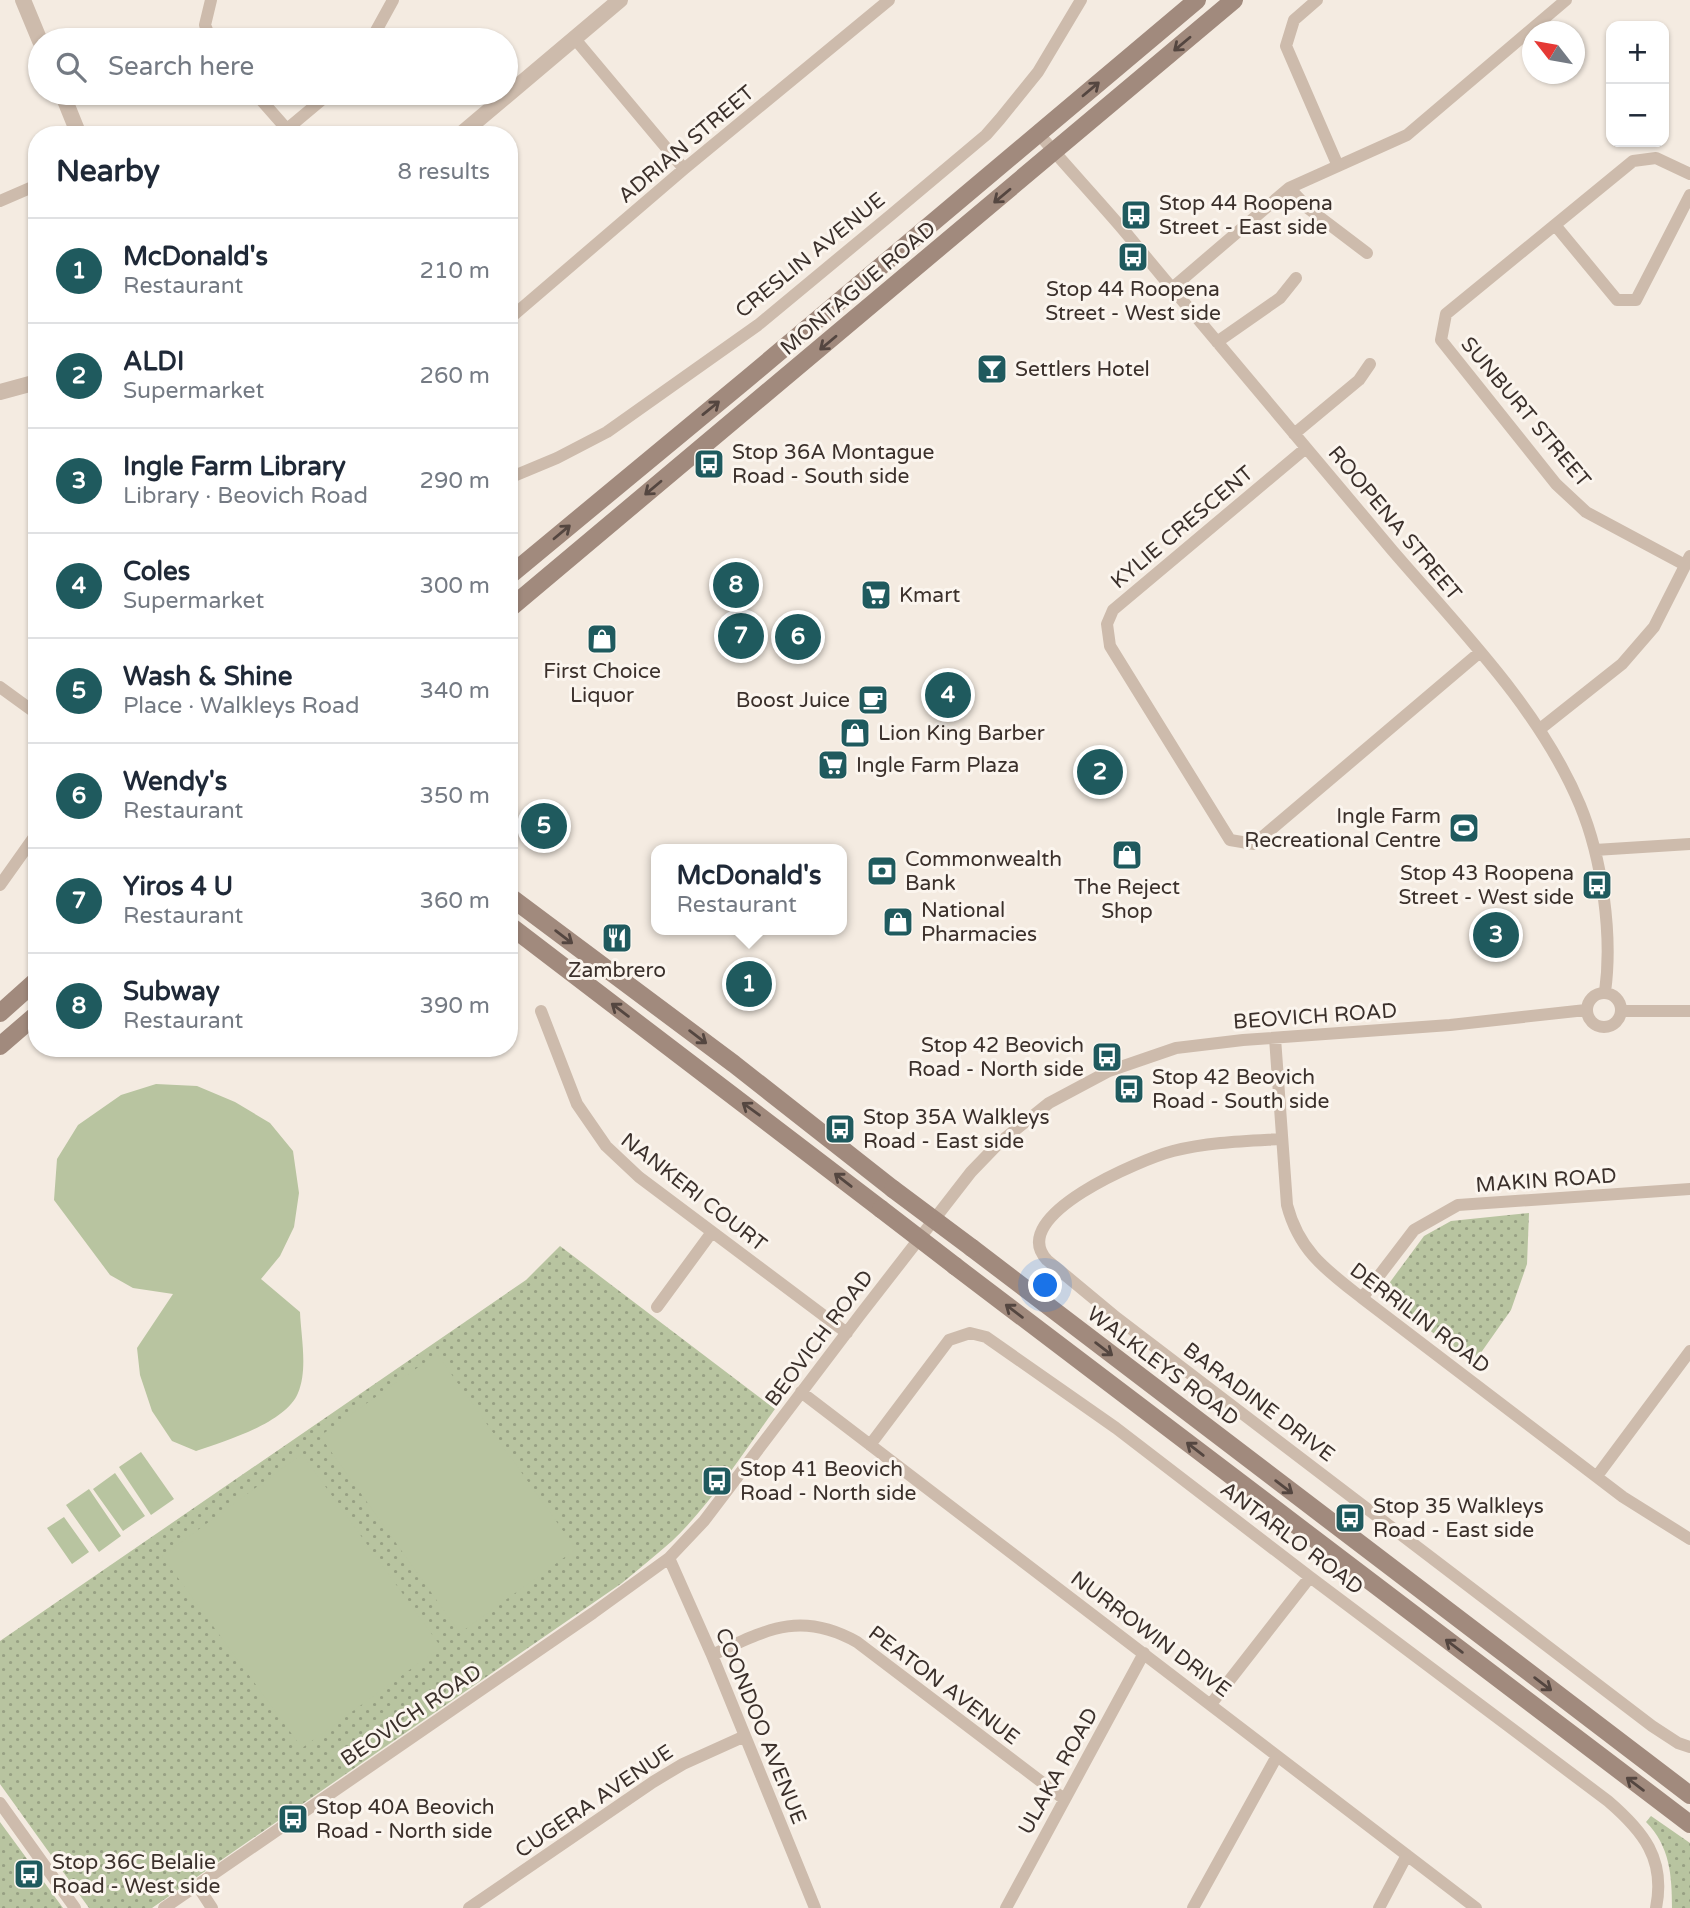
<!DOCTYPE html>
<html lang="en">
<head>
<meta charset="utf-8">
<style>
  body { margin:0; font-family:"Varela Round",sans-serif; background:#f6f6f7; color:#1f2937 }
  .controls { position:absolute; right:21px; top:21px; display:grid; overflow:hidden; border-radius:14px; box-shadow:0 2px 5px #0004 }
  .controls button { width:63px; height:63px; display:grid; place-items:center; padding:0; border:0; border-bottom:2px solid #e0e1e3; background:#fff; color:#1f2937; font:35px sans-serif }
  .compass { position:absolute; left:1522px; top:21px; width:63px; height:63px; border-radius:50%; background:#fff; box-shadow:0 2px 5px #0004; rotate:301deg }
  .you { position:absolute; left:1046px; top:1286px; width:24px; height:24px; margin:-18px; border:5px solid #fff; border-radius:50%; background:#1a73e8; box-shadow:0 0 0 10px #1a73e833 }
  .badge { display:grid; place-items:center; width:46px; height:46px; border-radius:50%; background:#1f5a5e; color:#fff; font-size:23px; font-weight:700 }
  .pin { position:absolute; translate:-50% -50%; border:4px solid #fff; box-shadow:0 2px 7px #0006 }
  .popup { position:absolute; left:651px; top:844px; width:196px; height:91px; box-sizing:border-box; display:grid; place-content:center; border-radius:14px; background:#fff; filter:drop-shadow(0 2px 5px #0005); font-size:23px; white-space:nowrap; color:#747a83 }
  .popup b { font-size:26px; color:#1f2937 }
  .popup::after { content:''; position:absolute; left:50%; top:100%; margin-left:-14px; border:14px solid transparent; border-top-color:#fff }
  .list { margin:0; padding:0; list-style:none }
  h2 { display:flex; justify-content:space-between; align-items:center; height:91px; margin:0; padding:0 28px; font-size:30px }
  h2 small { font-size:23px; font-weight:400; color:#747a83 }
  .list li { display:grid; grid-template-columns:46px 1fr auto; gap:21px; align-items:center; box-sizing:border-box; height:105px; padding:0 28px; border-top:2px solid #e0e1e3 }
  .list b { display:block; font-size:26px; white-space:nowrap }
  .list p { margin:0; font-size:23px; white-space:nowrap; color:#747a83 }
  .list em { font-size:23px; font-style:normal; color:#747a83 }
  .icon { flex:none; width:38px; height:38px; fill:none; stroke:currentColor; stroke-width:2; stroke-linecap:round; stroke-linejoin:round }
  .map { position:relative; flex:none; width:1690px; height:1908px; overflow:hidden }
  .search { position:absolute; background:#fff; box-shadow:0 2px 5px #0004; left:28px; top:28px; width:490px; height:77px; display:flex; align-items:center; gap:18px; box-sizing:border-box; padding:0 24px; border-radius:38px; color:#747a83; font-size:26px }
  .panel { position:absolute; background:#fff; box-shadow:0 2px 5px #0004; left:28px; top:126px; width:490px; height:931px; border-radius:28px }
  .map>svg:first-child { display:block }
  .park { fill:url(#park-dots) }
  .pitch { fill:#b8c4a0 }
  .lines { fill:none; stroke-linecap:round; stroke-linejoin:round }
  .minor { stroke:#cdbbac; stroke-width:12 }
  .tertiary { stroke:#cdbbac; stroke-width:16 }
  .secondary { stroke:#a18a7d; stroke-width:18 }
  .secondary-bridge { stroke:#a18a7d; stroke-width:18 }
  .oneway { stroke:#544640 }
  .labels { text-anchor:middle; stroke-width:6; stroke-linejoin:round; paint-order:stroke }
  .street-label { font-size:21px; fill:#3b302b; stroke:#fbf5ee }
  .poi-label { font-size:21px; fill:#3b302b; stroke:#fbf5ee; text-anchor:start }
</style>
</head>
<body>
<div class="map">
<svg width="1690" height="1908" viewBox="0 0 1690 1908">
  <defs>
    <pattern id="park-dots" width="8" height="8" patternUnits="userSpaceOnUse" patternTransform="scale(1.75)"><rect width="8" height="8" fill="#b8c4a0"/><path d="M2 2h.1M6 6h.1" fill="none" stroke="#97a083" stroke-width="1.8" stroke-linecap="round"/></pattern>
  </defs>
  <rect width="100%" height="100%" fill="#f4ebe1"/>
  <!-- park -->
  <path class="park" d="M1529,1213L1527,1264L1511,1310L1473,1364L1382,1293L1424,1236L1451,1221Z
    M560,1246L775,1409C743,1453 712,1503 672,1541C656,1555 639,1569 622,1583L152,1908H89L0,1784V1641L526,1280Z
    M1651,1816L1690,1843V1908H1672C1672,1876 1670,1846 1646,1822Z
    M0,1822L63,1908H0Z"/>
  <!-- pitch -->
  <path class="pitch" d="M156,1084L197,1086L235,1102L270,1123L293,1151L299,1193L294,1227L280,1256L261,1279L300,1312C301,1337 308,1369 298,1393C286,1423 225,1441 196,1451L172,1441L152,1411L140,1375L137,1348L173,1294L133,1288L110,1275L54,1200L57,1159L78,1125L121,1095Z
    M437,1354L576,1549L460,1633L320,1436Z
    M141,1452L174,1499L151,1515L119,1467Z
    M302,1454L441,1647L302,1748L162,1556Z
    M115,1473L145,1516L123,1531L93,1489Z
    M89,1489L121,1536L99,1552L66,1505Z
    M64,1517L89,1552L72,1564L47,1528Z"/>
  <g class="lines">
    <!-- minor -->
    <path class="minor" d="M1317,0L1294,20L1286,46L1338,166
      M575,39L684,169
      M211,40L205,25L211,0
      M371,40L393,0
      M255,93L292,135
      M287,129L330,93
      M1038,133C1067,167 1097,199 1126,233C1214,339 1303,444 1392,550C1459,628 1540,709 1580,805C1602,858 1613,935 1605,992
      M1289,188L1309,209L1367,253
      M0,201L37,185
      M1555,225L1617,300H1636L1690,195
      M1171,289L1289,188L1407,135L1566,0
      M509,319L684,169L889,0
      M1217,342L1280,298L1296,278
      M1294,434L1359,380L1370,364
      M1306,448L1113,610L1107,624L1110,646L1230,840L1254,844L1479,653
      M509,478L557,458L607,432L758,325L892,214L986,135L1000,119L1038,72L1081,0
      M1685,565L1586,512L1556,484L1441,340L1446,314L1633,161L1656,158L1690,174
      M0,687L37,714
      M1540,729L1622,664L1654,627L1690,556
      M1595,850L1690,844
      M0,885L37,833
      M1587 1010a17 17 0 1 1 34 0a17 17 0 1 1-34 0Z
      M541,1011L577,1104L606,1146L639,1177L847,1333
      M1621,1011H1690
      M1275,1038L1287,1205C1299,1251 1326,1270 1362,1298L1623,1497L1690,1539
      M1281,1139C1245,1141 1208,1142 1173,1151C1142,1159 1005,1216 1047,1260L1117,1318L1652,1726L1678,1743L1690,1747
      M1362,1298L1414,1230L1458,1205L1690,1189
      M657,1307L712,1232
      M801,1392L1476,1908
      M870,1445L949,1340L970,1333L986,1337L1116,1428L1310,1577L1608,1801C1643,1831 1666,1859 1656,1908
      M1597,1476L1690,1351
      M669,1558L712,1655L815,1908
      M712,1655C766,1630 800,1610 857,1642L1064,1799
      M1211,1704L1310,1577
      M0,1803L75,1908
      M197,1885L212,1908
      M164,1908L593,1613L669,1558L704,1521L860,1315L971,1172L999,1143L1049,1103L1109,1071L1176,1048L1243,1040L1450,1025L1586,1010
      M469,1908L653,1782L683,1764L745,1736
      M1006,1908L1144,1653
      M1193,1908L1277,1756
      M1379,1908L1407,1855"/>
    <!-- tertiary -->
    <path class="tertiary" d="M23,0L40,41
      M62,93L79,135
      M460,135L620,0
      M0,392L37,382"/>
    <!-- secondary -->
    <path class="secondary" d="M509,576L747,379L1197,0
      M509,609L1234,0
      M509,896L734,1064L893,1189
      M509,925L881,1209
      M0,1013L37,980
      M0,1046L37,1014
      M972,1248L1690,1795
      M955,1266L1690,1824"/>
    <!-- secondary-bridge -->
    <path class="secondary-bridge" d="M893,1189L972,1248
      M881,1209L955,1266"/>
  </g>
  <!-- one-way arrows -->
  <defs><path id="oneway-shaft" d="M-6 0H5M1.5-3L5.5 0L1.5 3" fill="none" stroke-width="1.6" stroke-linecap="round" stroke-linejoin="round" transform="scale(1.75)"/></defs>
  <g class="oneway">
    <use href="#oneway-shaft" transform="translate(1182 44) rotate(140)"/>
    <use href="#oneway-shaft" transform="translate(1091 89) rotate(-40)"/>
    <use href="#oneway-shaft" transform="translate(1002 196) rotate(140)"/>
    <use href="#oneway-shaft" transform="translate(828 343) rotate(140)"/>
    <use href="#oneway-shaft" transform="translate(711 408) rotate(-39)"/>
    <use href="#oneway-shaft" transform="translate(653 488) rotate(140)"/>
    <use href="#oneway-shaft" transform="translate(562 532) rotate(-40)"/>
    <use href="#oneway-shaft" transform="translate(564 937) rotate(37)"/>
    <use href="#oneway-shaft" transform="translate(620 1010) rotate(-143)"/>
    <use href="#oneway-shaft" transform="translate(698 1037) rotate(37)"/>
    <use href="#oneway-shaft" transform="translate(751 1109) rotate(-144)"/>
    <use href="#oneway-shaft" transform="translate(843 1180) rotate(-142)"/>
    <use href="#oneway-shaft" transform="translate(1014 1311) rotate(-143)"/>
    <use href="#oneway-shaft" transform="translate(1104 1349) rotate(37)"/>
    <use href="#oneway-shaft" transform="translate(1195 1449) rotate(-142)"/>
    <use href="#oneway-shaft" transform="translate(1284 1487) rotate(37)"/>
    <use href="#oneway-shaft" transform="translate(1454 1646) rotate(-143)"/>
    <use href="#oneway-shaft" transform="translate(1543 1684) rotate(37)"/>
    <use href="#oneway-shaft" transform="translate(1635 1784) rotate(-143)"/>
  </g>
  <!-- icons -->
  <defs>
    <g id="bus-square" transform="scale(1.575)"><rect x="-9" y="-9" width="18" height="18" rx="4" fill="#1f5a5e" stroke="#fbf5ee"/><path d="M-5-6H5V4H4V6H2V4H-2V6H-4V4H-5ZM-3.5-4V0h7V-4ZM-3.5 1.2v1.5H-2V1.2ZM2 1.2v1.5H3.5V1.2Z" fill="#fff"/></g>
    <g id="bar-square" transform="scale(1.575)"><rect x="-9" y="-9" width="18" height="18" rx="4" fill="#1f5a5e" stroke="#fbf5ee"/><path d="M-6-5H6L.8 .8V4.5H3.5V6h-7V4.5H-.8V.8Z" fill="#fff"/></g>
    <g id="supermarket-square" transform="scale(1.575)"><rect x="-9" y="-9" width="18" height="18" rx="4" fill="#1f5a5e" stroke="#fbf5ee"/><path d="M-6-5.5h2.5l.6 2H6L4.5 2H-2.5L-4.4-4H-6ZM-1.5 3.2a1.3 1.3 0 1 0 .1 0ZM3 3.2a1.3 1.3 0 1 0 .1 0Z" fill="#fff"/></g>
    <g id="shop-square" transform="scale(1.575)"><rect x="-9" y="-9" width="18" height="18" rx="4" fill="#1f5a5e" stroke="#fbf5ee"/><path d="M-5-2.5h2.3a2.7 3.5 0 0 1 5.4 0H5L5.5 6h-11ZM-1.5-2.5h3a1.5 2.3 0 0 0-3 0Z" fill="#fff"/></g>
    <g id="cafe-square" transform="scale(1.575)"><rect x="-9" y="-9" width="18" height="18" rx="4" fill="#1f5a5e" stroke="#fbf5ee"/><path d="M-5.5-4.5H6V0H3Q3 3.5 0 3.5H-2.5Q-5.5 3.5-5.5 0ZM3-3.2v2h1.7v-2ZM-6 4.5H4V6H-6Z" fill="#fff"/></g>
    <g id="stadium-square" transform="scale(1.575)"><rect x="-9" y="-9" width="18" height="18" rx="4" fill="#1f5a5e" stroke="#fbf5ee"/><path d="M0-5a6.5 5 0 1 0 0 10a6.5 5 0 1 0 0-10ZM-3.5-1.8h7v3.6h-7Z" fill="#fff"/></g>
    <g id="bank-square" transform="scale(1.575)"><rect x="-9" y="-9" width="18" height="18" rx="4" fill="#1f5a5e" stroke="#fbf5ee"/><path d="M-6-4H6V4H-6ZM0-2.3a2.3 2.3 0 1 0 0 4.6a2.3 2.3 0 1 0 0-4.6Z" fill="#fff"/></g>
    <g id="restaurant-square" transform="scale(1.575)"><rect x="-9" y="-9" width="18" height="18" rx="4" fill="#1f5a5e" stroke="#fbf5ee"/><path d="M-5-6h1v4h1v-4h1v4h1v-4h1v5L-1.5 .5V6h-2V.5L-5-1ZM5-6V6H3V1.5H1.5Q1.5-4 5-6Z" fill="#fff"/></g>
  </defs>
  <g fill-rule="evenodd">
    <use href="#bus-square" x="1136" y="215"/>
    <use href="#bus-square" x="1133" y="257"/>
    <use href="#bar-square" x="992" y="369"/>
    <use href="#bus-square" x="709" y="464"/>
    <use href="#supermarket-square" x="876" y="595"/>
    <use href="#shop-square" x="602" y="639"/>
    <use href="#cafe-square" x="873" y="700"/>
    <use href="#shop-square" x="855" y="733"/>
    <use href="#supermarket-square" x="833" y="765"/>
    <use href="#stadium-square" x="1464" y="828"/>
    <use href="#shop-square" x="1127" y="855"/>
    <use href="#bank-square" x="882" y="871"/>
    <use href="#bus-square" x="1597" y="885"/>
    <use href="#shop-square" x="898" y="922"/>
    <use href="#restaurant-square" x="617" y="938"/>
    <use href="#bus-square" x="1107" y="1057"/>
    <use href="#bus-square" x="1129" y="1089"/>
    <use href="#bus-square" x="840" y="1129"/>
    <use href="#bus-square" x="717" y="1481"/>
    <use href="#bus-square" x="1350" y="1518"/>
    <use href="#bus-square" x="293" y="1819"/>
    <use href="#bus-square" x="29" y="1874"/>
  </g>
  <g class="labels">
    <!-- street labels -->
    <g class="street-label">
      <text transform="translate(686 144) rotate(-40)" y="7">ADRIAN STREET</text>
      <text transform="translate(810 255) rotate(-39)" y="7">CRESLIN AVENUE</text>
      <text transform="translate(858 288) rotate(-40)" y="7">MONTAGUE ROAD</text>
      <text transform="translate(1526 412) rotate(50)" y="7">SUNBURT STREET</text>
      <text transform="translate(1395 523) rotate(50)" y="7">ROOPENA STREET</text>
      <text transform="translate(1182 527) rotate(-40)" y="7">KYLIE CRESCENT</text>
      <text transform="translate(1315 1016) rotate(-4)" y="7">BEOVICH ROAD</text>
      <text transform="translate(1546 1180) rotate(-4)" y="7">MAKIN ROAD</text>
      <text transform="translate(694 1192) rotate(38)" y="7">NANKERI COURT</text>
      <text transform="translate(1420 1318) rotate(37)" y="7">DERRILIN ROAD</text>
      <text transform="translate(819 1338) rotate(-53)" y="7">BEOVICH ROAD</text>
      <text transform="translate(1163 1366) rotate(37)" y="7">WALKLEYS ROAD</text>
      <text transform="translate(1259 1402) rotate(37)" y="7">BARADINE DRIVE</text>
      <text transform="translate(1292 1538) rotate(37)" y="7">ANTARLO ROAD</text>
      <text transform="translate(1151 1634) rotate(37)" y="7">NURROWIN DRIVE</text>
      <text transform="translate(944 1685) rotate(37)" y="7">PEATON AVENUE</text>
      <text transform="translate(411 1715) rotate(-34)" y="7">BEOVICH ROAD</text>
      <text transform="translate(761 1726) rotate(68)" y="7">COONDOO AVENUE</text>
      <text transform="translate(1058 1771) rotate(-61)" y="7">ULAKA ROAD</text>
      <text transform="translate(594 1801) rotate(-34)" y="7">CUGERA AVENUE</text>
    </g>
    <!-- poi labels -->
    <g class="poi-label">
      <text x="1159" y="210">Stop 44 Roopena<tspan x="1159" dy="24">Street - East side</tspan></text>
      <text x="1133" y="296" text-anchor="middle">Stop 44 Roopena<tspan x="1133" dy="24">Street - West side</tspan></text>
      <text x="1015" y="376">Settlers Hotel</text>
      <text x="732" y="459">Stop 36A Montague<tspan x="732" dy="24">Road - South side</tspan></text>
      <text x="899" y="602">Kmart</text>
      <text x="602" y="678" text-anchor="middle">First Choice<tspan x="602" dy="24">Liquor</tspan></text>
      <text x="850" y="707" text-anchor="end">Boost Juice</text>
      <text x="878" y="740">Lion King Barber</text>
      <text x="856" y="772">Ingle Farm Plaza</text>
      <text x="1441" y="823" text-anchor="end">Ingle Farm<tspan x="1441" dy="24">Recreational Centre</tspan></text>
      <text x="905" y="866">Commonwealth<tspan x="905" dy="24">Bank</tspan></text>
      <text x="1574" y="880" text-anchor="end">Stop 43 Roopena<tspan x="1574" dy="24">Street - West side</tspan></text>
      <text x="1127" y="894" text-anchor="middle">The Reject<tspan x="1127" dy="24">Shop</tspan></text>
      <text x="921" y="917">National<tspan x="921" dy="24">Pharmacies</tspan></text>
      <text x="617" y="977" text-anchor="middle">Zambrero</text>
      <text x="1084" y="1052" text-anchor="end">Stop 42 Beovich<tspan x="1084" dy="24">Road - North side</tspan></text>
      <text x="1152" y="1084">Stop 42 Beovich<tspan x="1152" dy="24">Road - South side</tspan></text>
      <text x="863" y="1124">Stop 35A Walkleys<tspan x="863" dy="24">Road - East side</tspan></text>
      <text x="740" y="1476">Stop 41 Beovich<tspan x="740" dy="24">Road - North side</tspan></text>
      <text x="1373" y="1513">Stop 35 Walkleys<tspan x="1373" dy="24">Road - East side</tspan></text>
      <text x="316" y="1814">Stop 40A Beovich<tspan x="316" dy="24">Road - North side</tspan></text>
      <text x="52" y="1869">Stop 36C Belalie<tspan x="52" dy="24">Road - West side</tspan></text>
    </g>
  </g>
</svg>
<div class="controls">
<button>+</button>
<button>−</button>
</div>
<svg class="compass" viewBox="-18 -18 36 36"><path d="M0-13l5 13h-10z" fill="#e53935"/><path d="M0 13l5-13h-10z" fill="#747a83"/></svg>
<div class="you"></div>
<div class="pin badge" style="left:749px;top:984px">1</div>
<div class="popup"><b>McDonald's</b>Restaurant</div>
<div class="pin badge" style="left:1100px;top:772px">2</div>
<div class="pin badge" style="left:1496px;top:935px">3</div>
<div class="pin badge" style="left:948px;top:695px">4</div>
<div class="pin badge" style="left:544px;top:826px">5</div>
<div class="pin badge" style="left:798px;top:637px">6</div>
<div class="pin badge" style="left:741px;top:636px">7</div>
<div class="pin badge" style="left:736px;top:585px">8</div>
<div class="search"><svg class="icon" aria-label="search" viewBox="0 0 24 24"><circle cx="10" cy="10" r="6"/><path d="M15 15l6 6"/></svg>Search here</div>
<section class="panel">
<h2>Nearby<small>8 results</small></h2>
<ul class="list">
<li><span class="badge">1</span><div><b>McDonald's</b><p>Restaurant</p></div><em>210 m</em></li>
<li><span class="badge">2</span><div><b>ALDI</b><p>Supermarket</p></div><em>260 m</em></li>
<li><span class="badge">3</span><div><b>Ingle Farm Library</b><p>Library · Beovich Road</p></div><em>290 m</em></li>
<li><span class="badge">4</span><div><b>Coles</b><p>Supermarket</p></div><em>300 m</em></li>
<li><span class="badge">5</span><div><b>Wash &amp; Shine</b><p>Place · Walkleys Road</p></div><em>340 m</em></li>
<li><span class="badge">6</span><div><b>Wendy's</b><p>Restaurant</p></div><em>350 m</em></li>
<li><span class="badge">7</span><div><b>Yiros 4 U</b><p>Restaurant</p></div><em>360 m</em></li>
<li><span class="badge">8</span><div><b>Subway</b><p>Restaurant</p></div><em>390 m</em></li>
</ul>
</section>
</div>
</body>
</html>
